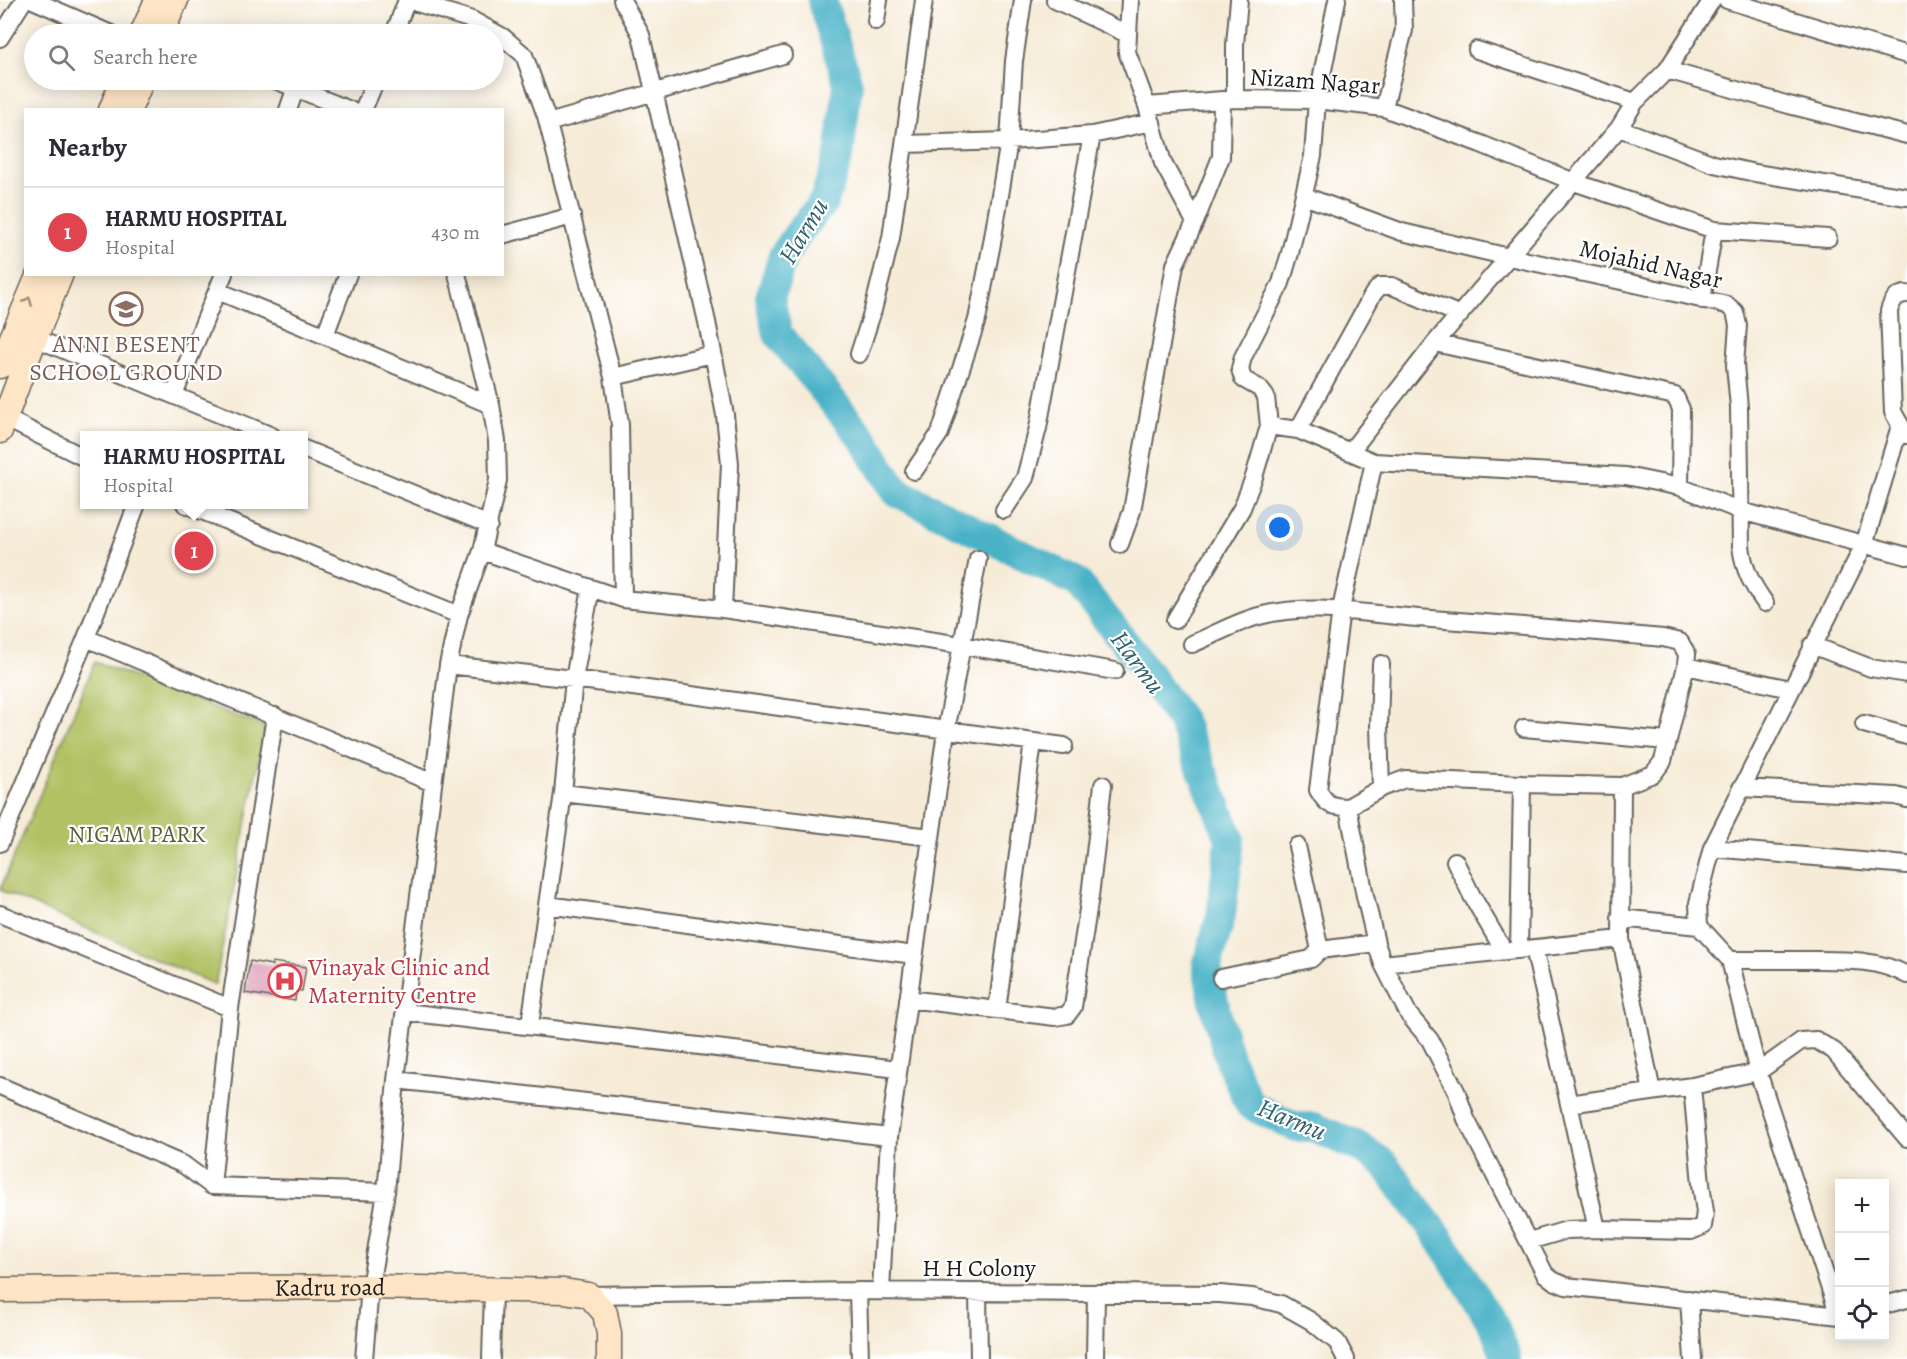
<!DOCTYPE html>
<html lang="en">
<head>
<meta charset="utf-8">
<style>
  body { margin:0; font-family:Alegreya,serif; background:#f2f2f3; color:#2b2b33 }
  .controls { position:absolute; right:18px; bottom:18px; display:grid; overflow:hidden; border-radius:0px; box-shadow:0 3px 15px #0003 }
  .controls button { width:54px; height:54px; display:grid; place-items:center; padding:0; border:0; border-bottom:2px solid #e1e1e2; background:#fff; color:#2b2b33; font:30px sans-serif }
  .you { position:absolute; left:1280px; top:528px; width:21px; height:21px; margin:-15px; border:4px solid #fff; border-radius:50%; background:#1a73e8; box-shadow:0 0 0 9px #1a73e833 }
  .badge { display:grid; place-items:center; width:39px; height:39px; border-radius:50%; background:#0f766e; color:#fff; font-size:20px; font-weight:700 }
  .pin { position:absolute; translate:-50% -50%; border:3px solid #fff; box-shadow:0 2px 6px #0006 }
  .popup { position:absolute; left:80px; top:431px; width:228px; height:78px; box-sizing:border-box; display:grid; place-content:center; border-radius:0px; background:#fff; filter:drop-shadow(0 2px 4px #0005); font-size:20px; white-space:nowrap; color:#7c7c81 }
  .popup b { font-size:22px; color:#2b2b33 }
  .popup::after { content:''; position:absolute; left:50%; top:100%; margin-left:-12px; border:12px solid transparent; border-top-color:#fff }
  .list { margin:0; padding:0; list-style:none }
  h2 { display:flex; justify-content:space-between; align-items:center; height:78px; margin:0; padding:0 24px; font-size:26px }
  h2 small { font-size:20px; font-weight:400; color:#7c7c81 }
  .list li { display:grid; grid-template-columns:39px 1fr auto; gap:18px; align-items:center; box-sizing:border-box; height:90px; padding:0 24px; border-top:2px solid #e1e1e2 }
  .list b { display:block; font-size:22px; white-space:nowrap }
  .list p { margin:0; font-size:20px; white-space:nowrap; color:#7c7c81 }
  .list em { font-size:20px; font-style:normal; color:#7c7c81 }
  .icon { flex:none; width:33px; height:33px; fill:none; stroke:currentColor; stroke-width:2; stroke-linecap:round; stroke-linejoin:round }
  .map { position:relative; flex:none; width:1907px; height:1359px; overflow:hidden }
  .search { position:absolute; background:#fff; box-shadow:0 3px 15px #0003; left:24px; top:24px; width:480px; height:66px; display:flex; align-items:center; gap:15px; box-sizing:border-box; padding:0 21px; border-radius:33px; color:#7c7c81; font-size:22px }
  .panel { position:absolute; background:#fff; box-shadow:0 3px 15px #0003; left:24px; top:108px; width:480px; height:168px; border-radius:0px }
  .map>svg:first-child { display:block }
  .green { fill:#b1c163; stroke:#666e40; stroke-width:1.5 }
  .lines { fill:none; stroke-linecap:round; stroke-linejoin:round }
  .river { stroke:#49b2c7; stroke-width:30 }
  .building { fill:#e2aac2 }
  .minor-casing { stroke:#68645d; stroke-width:20 }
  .secondary-casing { stroke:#68645d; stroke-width:27 }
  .minor { stroke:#fff; stroke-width:16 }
  .secondary { stroke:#fee5c5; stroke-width:24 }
  .oneway { stroke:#988b79 }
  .labels { text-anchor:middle; stroke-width:4.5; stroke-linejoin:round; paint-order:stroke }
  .street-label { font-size:24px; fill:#1c1c1c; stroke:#fff }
  .education-label { font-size:24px; fill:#785e54; stroke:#fff }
  .park-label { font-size:24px; fill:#585e38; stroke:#fff }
  .health-label { font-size:24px; fill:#be3a42; stroke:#fff; text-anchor:start }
  .water-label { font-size:26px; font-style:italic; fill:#306069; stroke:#fff }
</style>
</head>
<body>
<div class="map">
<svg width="1907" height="1359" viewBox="0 0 1907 1359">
  <rect width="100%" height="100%" fill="#fff"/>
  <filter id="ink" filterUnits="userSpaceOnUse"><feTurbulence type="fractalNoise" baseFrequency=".0167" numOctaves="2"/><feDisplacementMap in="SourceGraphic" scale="12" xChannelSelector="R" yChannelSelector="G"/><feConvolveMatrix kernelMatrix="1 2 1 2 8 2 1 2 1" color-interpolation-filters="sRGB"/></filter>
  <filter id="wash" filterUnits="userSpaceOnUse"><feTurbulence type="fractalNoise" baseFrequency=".008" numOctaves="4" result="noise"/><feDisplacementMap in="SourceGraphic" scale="24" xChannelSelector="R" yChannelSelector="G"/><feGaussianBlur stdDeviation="1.35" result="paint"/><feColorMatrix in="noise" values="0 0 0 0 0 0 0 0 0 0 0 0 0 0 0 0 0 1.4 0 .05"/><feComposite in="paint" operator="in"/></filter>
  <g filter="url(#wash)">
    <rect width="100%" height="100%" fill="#f6ebd7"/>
    <!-- green -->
    <path class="green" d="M95,662L265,727L215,985L0,890Z"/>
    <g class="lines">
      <!-- river -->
      <path class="river" d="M822,0L848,84L839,155L824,201L800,231L783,256L770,298L778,334L864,440L895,491L1077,582L1134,654L1182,721L1230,839L1221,915L1207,966L1216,1012L1230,1061L1250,1105L1296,1127H1314L1361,1148L1383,1163L1438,1236L1495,1328L1507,1359"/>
    </g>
    <g id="blocks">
      <!-- building -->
      <path class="building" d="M250,961L272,965V962L306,967L302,991L296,990L295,1001L245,993Z"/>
    </g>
  </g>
  <g filter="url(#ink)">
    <use href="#blocks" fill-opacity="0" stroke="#68645d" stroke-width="1.5"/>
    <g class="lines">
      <!-- minor casing -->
      <g class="minor-casing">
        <path id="minor" d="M33,0L111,34
          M408,0L472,20L503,37L524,55L546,116L613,377L620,425L623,599
          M622,0L641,35L707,322L725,415L730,464L723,609
          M1055,0L1127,34
          M1130,0L1127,52L1147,106L1163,163L1195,222
          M1727,0L1907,55
          M876,21L879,0
          M394,34L407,0
          M0,38L24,0
          M1477,50L1635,102
          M1667,70L1789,105L1907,135
          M275,80L350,110
          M1235,99V44L1239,0
          M1147,106L1235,99L1317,100L1384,108L1481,144L1574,182L1714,230L1828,238
          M1384,108L1404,30L1403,0
          M288,110L296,87
          M363,110L376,80
          M548,123L783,55
          M1619,128L1714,164L1755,173L1907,197
          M904,144L1009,141L1092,135L1152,122
          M1304,196L1402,232L1509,257L1626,282L1727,305L1735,312L1738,325L1735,365L1739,407L1741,546C1744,570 1751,583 1765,603
          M502,235L572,216
          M218,291L491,405
          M1702,300L1714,230
          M325,335L348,274
          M35,338L272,436
          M859,354L873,310L891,238L924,0
          M613,377L713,354
          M174,395L224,274
          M5,418L85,458
          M1269,426L1298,430L1374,462L1626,476L1680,487L1741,511L1907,556
          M1298,430L1373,294L1380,286H1392L1460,315
          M1906,435L1893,412L1889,311C1892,301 1896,294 1907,294
          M304,449L489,525
          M1350,452L1435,343
          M1374,462L1341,609L1318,790C1327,806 1331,806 1348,807L1365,896L1376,943L1383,964L1409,1015L1430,1040L1457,1093L1466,1119L1545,1274L1554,1281L1566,1286L1840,1316
          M914,471L940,433L977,320L992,243L1009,141L1014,61L1023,0
          M1680,487L1681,409L1675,396L1435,343L1619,128L1635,102L1667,70L1712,0
          M137,504L86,638L433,783
          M185,504L459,615
          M1004,510L1025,478L1038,428L1092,135
          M1120,544L1132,511L1175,265L1195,222L1221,157L1222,100
          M482,551L623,599L723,609L961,645L1115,671
          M1175,620L1242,508L1254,477L1269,426L1266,397L1259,388L1243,379L1240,369L1243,357L1281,283L1290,253L1313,156L1317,100L1337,0
          M1192,644C1214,635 1236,622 1259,616C1311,602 1365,614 1418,618C1500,624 1581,630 1663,638L1680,642L1687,654L1686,666L1663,761L1653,774L1622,786L1522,784L1405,779L1381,788L1348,807
          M1812,645L1871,668L1907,674
          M1381,664L1379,726L1381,788
          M448,665L574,679L1064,746
          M1686,666L1790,689
          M1864,724L1907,736
          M1524,728L1667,741
          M1622,786L1621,939L1652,1092
          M1741,788L1896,796L1907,799
          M563,793L931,837
          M0,843L86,638
          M1297,846L1320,950
          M1712,848L1907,865
          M1455,861L1472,896L1504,951
          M547,905L914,955
          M0,914L230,1008
          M1620,918L1699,926
          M1534,948L1597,1229
          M1519,950L1522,784
          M1730,960C1755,960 1781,960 1806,960C1841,960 1875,958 1907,975
          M1383,964L1621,939
          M1221,978L1311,959L1320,950L1376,943
          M908,999L1055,1017L1067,1015L1073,1007L1090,896L1103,785
          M997,1010L1033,742
          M405,1012L898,1069
          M530,1025L563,793L574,679L591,588
          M396,1080L889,1137
          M0,1086L184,1165L212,1186L386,1192
          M1692,1086L1758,1072L1801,1041L1816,1040L1834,1051L1907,1138
          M212,1186L230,1008L275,716
          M1529,1241L1567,1230L1597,1229L1691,1231L1703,1226L1705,1212L1701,1184L1692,1086L1569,1104
          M858,1291L860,1359
          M881,1291L889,1137L946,731L978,559
          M978,1292L979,1359
          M589,1295L858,1291L1220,1294L1252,1297L1281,1304L1311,1321L1337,1342L1346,1359
          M1689,1299L1693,1359
          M1884,1305L1907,1299
          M1839,1316L1758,1072L1730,960L1699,926L1698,903L1712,848L1864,545L1900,426
          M364,1359L370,1287L386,1192L396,1080L448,665L459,615L482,551L498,480L497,441L491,405L457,274
          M491,1359L493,1289
          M1095,1359L1096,1293"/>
      </g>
      <!-- secondary casing -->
      <g class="secondary-casing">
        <g id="secondary">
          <path d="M142,34L157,0"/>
          <path d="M161,34L176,0"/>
          <path d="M111,110L123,80"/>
          <path d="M129,110L142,80"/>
          <path d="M0,366L39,274"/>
          <path d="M0,431L35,338L61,274"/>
          <path id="s1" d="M0,1290L370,1287L564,1291L589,1295L605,1313L609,1334V1359"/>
        </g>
      </g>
      <!-- minor -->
      <use href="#minor" class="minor"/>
      <!-- secondary -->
      <use href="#secondary" class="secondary"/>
    </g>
    <!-- one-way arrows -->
    <defs><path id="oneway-chevron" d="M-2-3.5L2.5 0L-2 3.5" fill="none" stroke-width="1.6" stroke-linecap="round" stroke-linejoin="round" transform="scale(1.5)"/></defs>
    <use class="oneway" href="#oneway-chevron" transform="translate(28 301) rotate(-67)"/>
  </g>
  <!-- icons -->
  <defs>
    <g id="school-ring" transform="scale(1.725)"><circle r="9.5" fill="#fff" stroke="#8d6e63" stroke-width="1.5"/><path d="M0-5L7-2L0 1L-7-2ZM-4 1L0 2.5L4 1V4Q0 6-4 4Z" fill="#8d6e63"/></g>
    <g id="hospital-ring" transform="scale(1.725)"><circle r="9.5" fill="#fff" stroke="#e0444e" stroke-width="1.5"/><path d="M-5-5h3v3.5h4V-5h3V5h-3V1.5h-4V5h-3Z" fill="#e0444e"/></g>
  </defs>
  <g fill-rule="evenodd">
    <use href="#school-ring" x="126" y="309"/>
    <use href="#hospital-ring" x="285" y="981"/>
  </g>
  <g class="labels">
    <!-- street labels -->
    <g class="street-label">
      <text transform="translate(1315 81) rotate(4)" y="8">Nizam Nagar</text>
      <text transform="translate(1651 264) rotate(13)" y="8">Mojahid Nagar</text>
      <text x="979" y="1276">H H Colony</text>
      <text dy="8" stroke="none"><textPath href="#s1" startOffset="330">Kadru road</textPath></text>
    </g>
    <!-- education labels -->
    <g class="education-label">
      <text x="126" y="352">ANNI BESENT<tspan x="126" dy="28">SCHOOL GROUND</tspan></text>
    </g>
    <!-- park labels -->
    <g class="park-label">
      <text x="137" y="842">NIGAM PARK</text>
    </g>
    <!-- health labels -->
    <g class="health-label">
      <text x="308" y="975">Vinayak Clinic and<tspan x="308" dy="28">Maternity Centre</tspan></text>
    </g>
    <!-- water labels -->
    <g class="water-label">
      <text transform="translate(803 231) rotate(-59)" y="9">Harmu</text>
      <text transform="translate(1138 662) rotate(53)" y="9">Harmu</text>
      <text transform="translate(1292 1119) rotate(22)" y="9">Harmu</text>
    </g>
  </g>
</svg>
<div class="controls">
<button>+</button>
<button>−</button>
<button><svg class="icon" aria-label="locate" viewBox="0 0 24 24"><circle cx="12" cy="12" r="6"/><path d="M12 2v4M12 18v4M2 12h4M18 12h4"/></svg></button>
</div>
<div class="you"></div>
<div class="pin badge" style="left:194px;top:551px;background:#e0444e">1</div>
<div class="popup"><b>HARMU HOSPITAL</b>Hospital</div>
<div class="search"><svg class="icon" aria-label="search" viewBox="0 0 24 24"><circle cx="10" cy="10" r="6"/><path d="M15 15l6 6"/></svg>Search here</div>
<section class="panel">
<h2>Nearby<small></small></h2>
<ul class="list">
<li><span class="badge" style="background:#e0444e">1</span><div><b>HARMU HOSPITAL</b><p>Hospital</p></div><em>430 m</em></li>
</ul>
</section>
</div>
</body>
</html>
